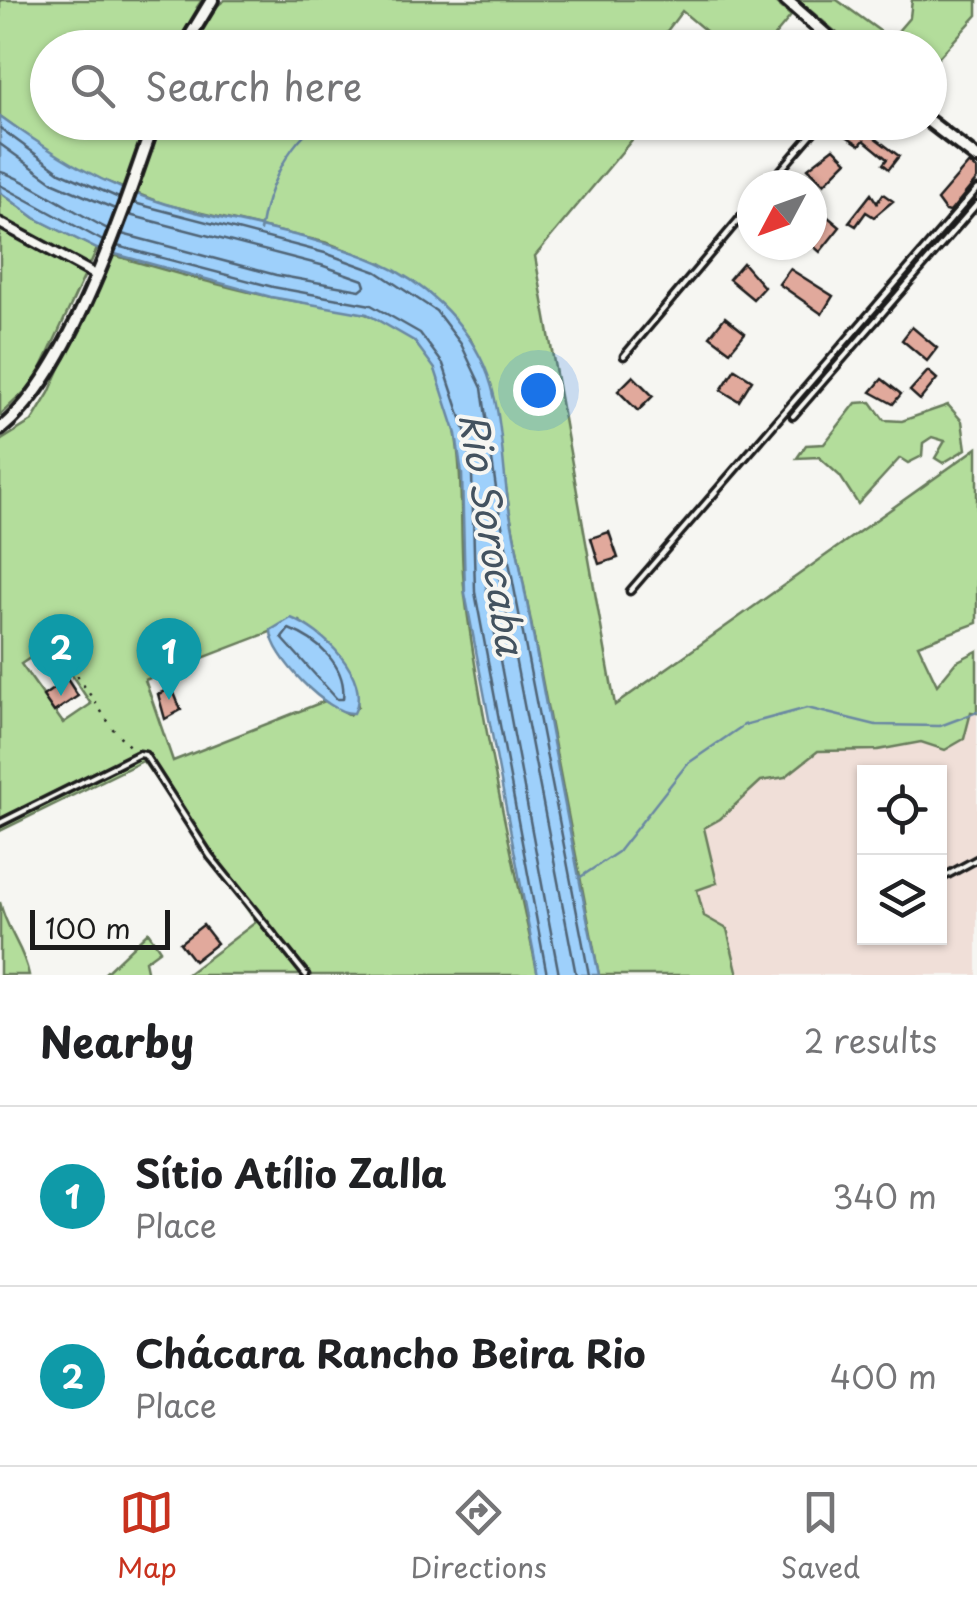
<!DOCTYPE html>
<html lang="en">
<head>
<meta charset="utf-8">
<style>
  body { margin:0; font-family:"Playpen Sans",sans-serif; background:#f6f6f6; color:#202124 }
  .controls { position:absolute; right:30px; bottom:30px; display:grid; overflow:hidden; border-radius:0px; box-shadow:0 2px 8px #0004 }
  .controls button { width:90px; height:90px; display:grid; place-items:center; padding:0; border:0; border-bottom:2px solid #e0e0e0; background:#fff; color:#202124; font:50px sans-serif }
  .compass { position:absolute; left:737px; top:170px; width:90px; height:90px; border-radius:50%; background:#fff; box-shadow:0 2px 8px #0004; rotate:229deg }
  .scale { position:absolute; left:30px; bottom:25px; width:140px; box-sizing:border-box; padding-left:10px; border:5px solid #1c1c1c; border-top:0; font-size:28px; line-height:35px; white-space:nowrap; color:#1c1c1c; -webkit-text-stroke:8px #f6f6f2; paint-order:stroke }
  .you { position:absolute; left:538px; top:390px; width:35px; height:35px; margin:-25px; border:8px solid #fff; border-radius:50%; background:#1a73e8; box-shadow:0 0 0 15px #1a73e833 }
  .badge { display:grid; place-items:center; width:65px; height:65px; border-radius:50%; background:#c8321e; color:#fff; font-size:32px; font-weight:700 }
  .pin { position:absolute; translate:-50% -82px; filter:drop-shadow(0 2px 5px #0008) }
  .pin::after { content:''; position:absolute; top:52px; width:35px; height:30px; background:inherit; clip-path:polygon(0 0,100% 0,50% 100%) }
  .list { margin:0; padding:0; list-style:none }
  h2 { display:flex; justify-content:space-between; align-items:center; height:130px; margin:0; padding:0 40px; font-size:42px }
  h2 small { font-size:32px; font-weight:400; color:#757577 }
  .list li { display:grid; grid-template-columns:65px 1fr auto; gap:30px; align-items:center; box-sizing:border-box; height:180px; padding:0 40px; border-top:2px solid #e0e0e0 }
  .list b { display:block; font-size:38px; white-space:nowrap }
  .list p { margin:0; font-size:32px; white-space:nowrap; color:#757577 }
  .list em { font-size:32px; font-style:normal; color:#757577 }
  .icon { flex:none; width:55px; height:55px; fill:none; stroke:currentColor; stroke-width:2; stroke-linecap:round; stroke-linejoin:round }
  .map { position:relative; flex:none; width:977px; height:975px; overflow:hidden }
  .search { position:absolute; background:#fff; box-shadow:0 2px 8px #0004; left:30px; right:30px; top:30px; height:110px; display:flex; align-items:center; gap:25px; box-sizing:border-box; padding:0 35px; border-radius:55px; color:#757577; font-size:38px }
  .sheet { height:490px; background:#fff }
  nav { display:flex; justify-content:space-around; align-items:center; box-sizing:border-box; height:140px; border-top:2px solid #e0e0e0; background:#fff; font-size:28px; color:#757577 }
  nav a { display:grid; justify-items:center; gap:5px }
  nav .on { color:#c8321e }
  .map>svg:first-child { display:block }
  .built { fill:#f0dfd8; fill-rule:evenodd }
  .green { fill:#b3dd9b; stroke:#687c5c; stroke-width:2.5; fill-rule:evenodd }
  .water { fill:#9ed0fb; stroke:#6a88a2; stroke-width:2.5 }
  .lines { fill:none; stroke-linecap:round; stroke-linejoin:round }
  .shore { stroke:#506475; stroke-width:2.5 }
  .stream { stroke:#6a88a2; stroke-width:2.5 }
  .building { fill:#e1a99c; stroke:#1c1c1c; stroke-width:2.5 }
  .service-casing { stroke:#1c1c1c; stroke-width:11 }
  .minor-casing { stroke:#1c1c1c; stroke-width:15 }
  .tertiary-casing { stroke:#1c1c1c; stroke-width:18 }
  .path { stroke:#1c1c1c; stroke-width:2.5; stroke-dasharray:2.5 8; stroke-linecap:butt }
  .service { stroke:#f6f6f2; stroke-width:4 }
  .minor { stroke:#f6f6f2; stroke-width:8 }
  .tertiary { stroke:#f6f6f2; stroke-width:10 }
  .labels { text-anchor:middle; stroke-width:8; stroke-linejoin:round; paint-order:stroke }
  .water-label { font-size:38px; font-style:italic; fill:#43525f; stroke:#f6f6f2 }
</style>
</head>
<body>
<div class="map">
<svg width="977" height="975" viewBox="0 0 977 975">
  <rect width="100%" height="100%" fill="#f6f6f2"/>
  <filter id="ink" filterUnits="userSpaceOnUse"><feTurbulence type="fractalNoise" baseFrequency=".01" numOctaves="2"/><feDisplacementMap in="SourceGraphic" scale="20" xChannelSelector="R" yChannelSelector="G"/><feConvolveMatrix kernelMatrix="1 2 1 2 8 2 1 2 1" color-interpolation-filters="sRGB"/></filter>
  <g filter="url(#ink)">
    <!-- built -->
    <path class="built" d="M971,711L977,713V975H738L727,929L704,916L697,890L716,882L704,828L720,819L761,780L785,777L818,751L878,750L921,742ZM864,772H940V938H864Z"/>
    <!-- green -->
    <path class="green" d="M0,0H202L197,7L207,13L225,0H773L791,16L765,47H725L682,11L655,47L48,48V122L646,123L535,256L615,705L977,448V623L918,645L937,685L956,662L977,651V713L971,712L964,739L945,750L921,742L878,750L818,751L785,777L761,781L720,819L704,828L717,883L697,890L704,916L727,929L738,975H599L509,508L491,384L470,338L381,263L328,243L164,204L102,180L65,163L0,116Z
      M798,0H837L891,39L910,17L912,0H977V15L930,67V48L853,47V37L844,39Z
      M0,192L35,218L97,249L35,382L0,415Z
      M110,254C163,270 217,285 271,297C319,307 376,305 414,341C476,401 455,520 465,595C481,722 511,850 538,975H186L256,922L143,761L0,831V441L32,421L49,393ZM299,621C335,648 348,660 358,706L350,715L325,701L173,761L145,680ZM51,644L91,704L63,723L21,664Z
      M871,402L884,420L902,421L948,405L962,421L966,449L943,463L935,458L945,441L932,437L923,443L922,456L908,463L900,458L858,504L840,476L819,457L797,458L806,445L824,444L856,403Z
      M0,902C6,930 24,948 29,975H0Z
      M148,932L160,950L145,961L148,975H103Z"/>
    <!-- water -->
    <path class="water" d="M0,116C53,154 103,186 166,204C236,225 310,233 378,262C424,282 463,319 484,365C504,410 501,466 510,514C540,667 566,822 599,975H538L465,593L462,474L456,434L435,369L414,341L367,314L271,297L97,249L35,218L0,192Z
      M291,618C322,630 372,677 354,713C329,716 270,655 271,630Z"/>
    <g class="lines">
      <!-- shore -->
      <path class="shore" d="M0,128L60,172L119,198
        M0,144L54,183L115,209
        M0,172C15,173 86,219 108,229
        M0,185L103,241
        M134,203L325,253L377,272L436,311L461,344L482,388L499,510L589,975
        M122,234L276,275L360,290L365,286L363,280L321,265L129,215
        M117,246L273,287L371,305L420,333L443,364L466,433L472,473L475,592L547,975
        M289,629C318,640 347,666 343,699H337L282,638Z
        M559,975L487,591L486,560L490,555L496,559L576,975"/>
      <!-- stream -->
      <path class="stream" d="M260,231C266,193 286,143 320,122
        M579,878L618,852L687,764L744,725L807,708L876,725L940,726L977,712"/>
    </g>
    <!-- building -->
    <path class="building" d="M839,122H854L899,156L889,169L883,164L887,159L864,140L860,145L834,128Z
      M834,148L847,161L824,184L808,168Z
      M969,163L977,170V179L950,212L945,211L937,200Z
      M871,194L877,203L883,194L893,201L874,217L866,212L856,226L849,222Z
      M828,217L840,227L820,252L812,245V238Z
      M743,263L764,287L753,299L729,279Z
      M790,269L833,296L822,314L779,284Z
      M725,317L745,333L730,351L710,336Z
      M912,327L937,348L927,361L902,340Z
      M735,369L752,380L739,401L721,390Z
      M928,371L937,379L920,400L910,391Z
      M633,376L653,396L638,411L618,391Z
      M882,379L901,394L893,404L871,392Z
      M609,532L618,558L599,564L591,538Z
      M67,679L78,696L54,712L43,696Z
      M172,688L181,710L165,719L158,694Z
      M203,925L217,943L194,961L180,943Z"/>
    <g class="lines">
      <!-- service casing -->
      <g class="service-casing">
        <path id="service" d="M768,185L822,122
          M624,356L752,204
          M793,416L977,204
          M630,591L977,189
          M0,823L139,754L145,755L210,856L306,975
          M940,879L977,859"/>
      </g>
      <!-- minor casing -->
      <g class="minor-casing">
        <path id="minor" d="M0,223L94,274"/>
      </g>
      <!-- tertiary casing -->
      <g class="tertiary-casing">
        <path id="tertiary" d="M786,0L841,48
          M183,48L212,0
          M930,122L977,158
          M0,429C70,375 124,208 154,122"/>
      </g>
      <!-- path -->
      <path class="path" d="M54,641L113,729L133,750"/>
      <!-- service -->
      <use href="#service" class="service"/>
      <!-- minor -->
      <use href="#minor" class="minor"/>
      <!-- tertiary -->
      <use href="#tertiary" class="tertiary"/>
    </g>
  </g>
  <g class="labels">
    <!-- water labels -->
    <g class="water-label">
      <text transform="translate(491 534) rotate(81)" y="13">Rio Sorocaba</text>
    </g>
  </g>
</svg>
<div class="controls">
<button><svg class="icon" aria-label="locate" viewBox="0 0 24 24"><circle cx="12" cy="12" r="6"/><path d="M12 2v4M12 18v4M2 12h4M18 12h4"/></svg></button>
<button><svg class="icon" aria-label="layers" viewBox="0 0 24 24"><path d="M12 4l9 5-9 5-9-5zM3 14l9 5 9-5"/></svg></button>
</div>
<svg class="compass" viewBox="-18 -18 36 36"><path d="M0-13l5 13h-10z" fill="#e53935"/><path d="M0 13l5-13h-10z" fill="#757577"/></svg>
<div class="scale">100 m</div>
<div class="you"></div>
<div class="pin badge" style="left:169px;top:700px;background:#0f9aa8">1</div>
<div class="pin badge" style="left:61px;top:696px;background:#0f9aa8">2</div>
<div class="search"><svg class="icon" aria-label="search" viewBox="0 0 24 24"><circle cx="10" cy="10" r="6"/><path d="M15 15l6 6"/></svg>Search here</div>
</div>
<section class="sheet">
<h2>Nearby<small>2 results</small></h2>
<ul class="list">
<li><span class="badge" style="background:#0f9aa8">1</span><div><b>Sítio Atílio Zalla</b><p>Place</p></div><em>340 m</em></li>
<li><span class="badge" style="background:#0f9aa8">2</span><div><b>Chácara Rancho Beira Rio</b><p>Place</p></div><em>400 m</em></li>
</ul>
</section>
<nav>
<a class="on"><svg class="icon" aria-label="map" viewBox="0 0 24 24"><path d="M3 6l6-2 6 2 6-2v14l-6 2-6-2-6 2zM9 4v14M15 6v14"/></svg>Map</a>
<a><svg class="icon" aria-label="directions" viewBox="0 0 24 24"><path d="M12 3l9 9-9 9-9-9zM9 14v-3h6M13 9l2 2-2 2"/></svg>Directions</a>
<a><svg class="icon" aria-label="saved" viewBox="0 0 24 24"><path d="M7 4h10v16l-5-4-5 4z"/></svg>Saved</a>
</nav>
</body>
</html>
